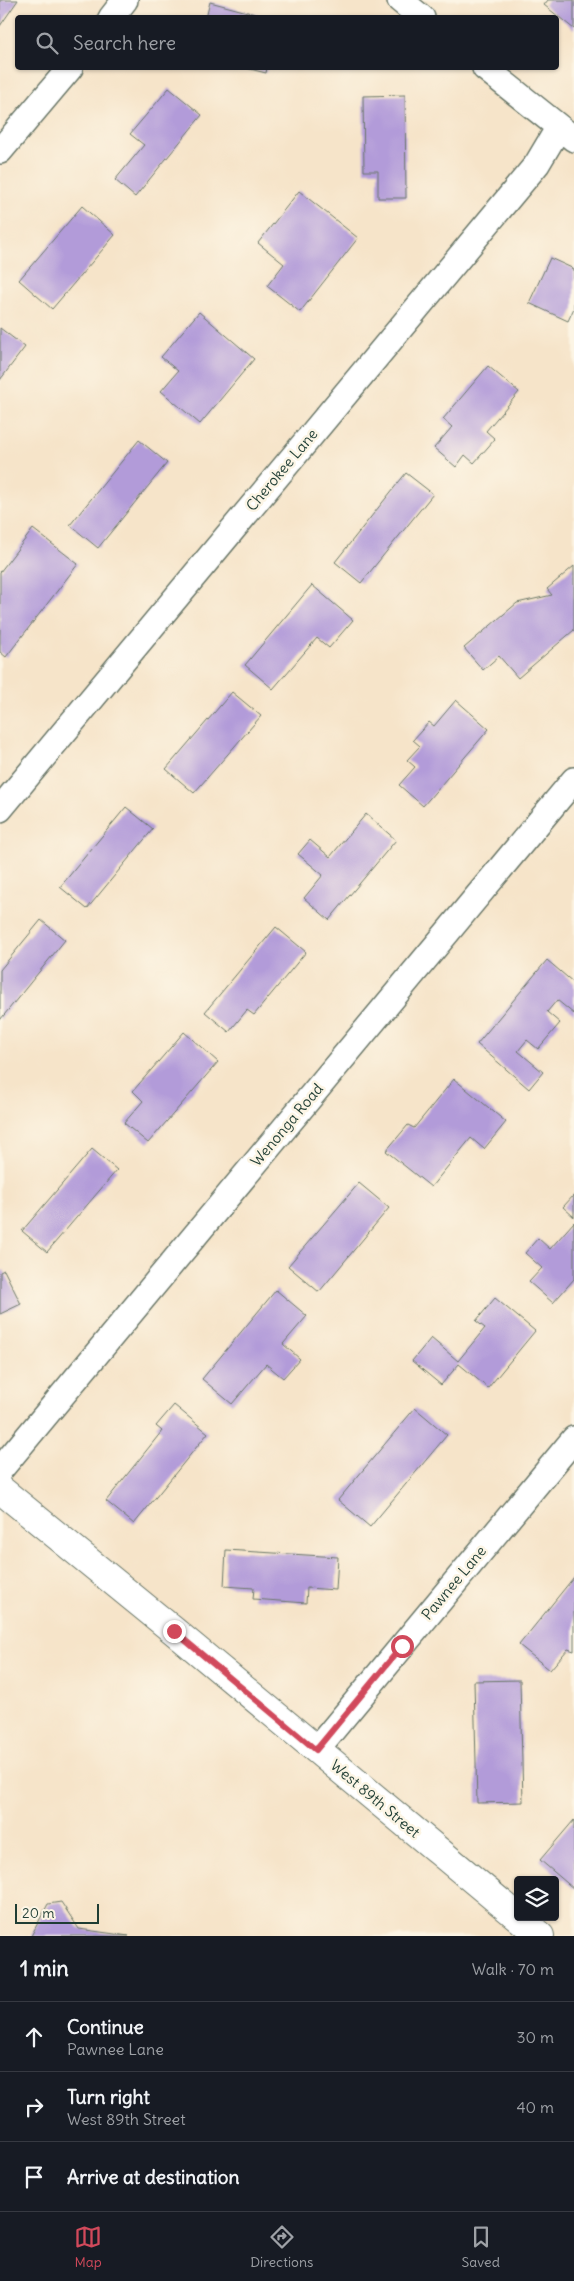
<!DOCTYPE html>
<html lang="en">
<head>
<meta charset="utf-8">
<style>
  body { margin:0; font-family:Delius,sans-serif; background:#20242c; color:#f1f3f6 }
  .controls { position:absolute; right:15px; bottom:15px; display:grid; overflow:hidden; border-radius:5px; box-shadow:0 1px 4px #0004 }
  .controls button { width:45px; height:45px; display:grid; place-items:center; padding:0; border:0; border-bottom:1px solid #363941; background:#171b24; color:#f1f3f6; font:25px sans-serif }
  .scale { position:absolute; left:15px; bottom:12px; width:84px; box-sizing:border-box; padding-left:5px; border:2px solid #1f3d34; border-top:0; font-size:14px; line-height:18px; white-space:nowrap; color:#1f3d34; -webkit-text-stroke:4px #fcf5e5; paint-order:stroke }
  .stop { position:absolute; width:15px; height:15px; margin:-11px; border:4px solid #d1495b; border-radius:50%; background:#fff }
  .stop.end { background:#d1495b; border-color:#fff; box-shadow:0 1px 5px #0008 }
  .list { margin:0; padding:0; list-style:none }
  h2 { display:flex; justify-content:space-between; align-items:center; height:65px; margin:0; padding:0 20px; font-size:21px }
  h2 small { font-size:16px; font-weight:400; color:#9ea1a6 }
  .list li { display:grid; grid-template-columns:32px 1fr auto; gap:15px; align-items:center; box-sizing:border-box; height:70px; padding:0 20px; border-top:1px solid #363941 }
  .list b { display:block; font-size:19px; white-space:nowrap }
  .list p { margin:0; font-size:16px; white-space:nowrap; color:#9ea1a6 }
  .list em { font-size:16px; font-style:normal; color:#9ea1a6 }
  .icon { flex:none; width:28px; height:28px; fill:none; stroke:currentColor; stroke-width:2; stroke-linecap:round; stroke-linejoin:round }
  .map { position:relative; flex:none; width:574px; height:1936px; overflow:hidden }
  .search { position:absolute; background:#171b24; box-shadow:0 1px 4px #0004; left:15px; right:15px; top:15px; height:55px; display:flex; align-items:center; gap:12px; box-sizing:border-box; padding:0 18px; border-radius:5px; color:#9ea1a6; font-size:19px }
  .sheet { height:275px; background:#171b24 }
  nav { display:flex; justify-content:space-around; align-items:center; box-sizing:border-box; height:70px; border-top:1px solid #363941; background:#171b24; font-size:14px; color:#9ea1a6 }
  nav a { display:grid; justify-items:center; gap:2px }
  nav .on { color:#d1495b }
  .map>svg:first-child { display:block }
  .building { fill:#b29bd9 }
  .lines { fill:none; stroke-linecap:round; stroke-linejoin:round }
  .street-casing { stroke:#6a7768; stroke-width:28 }
  .secondary-casing { stroke:#6a7768; stroke-width:30 }
  .street { stroke:#fff; stroke-width:25 }
  .secondary { stroke:#fff; stroke-width:28 }
  .route { stroke:#d1495b; stroke-width:6 }
  .labels { text-anchor:middle; stroke-width:5; stroke-linejoin:round; paint-order:stroke }
  .street-label { font-size:15px; fill:#1f3d34; stroke:#fcf5e5 }
</style>
</head>
<body>
<div class="map">
<svg width="574" height="1936" viewBox="0 0 574 1936">
  <rect width="100%" height="100%" fill="#fcf5e5"/>
  <filter id="ink" filterUnits="userSpaceOnUse"><feTurbulence type="fractalNoise" baseFrequency=".02" numOctaves="2"/><feDisplacementMap in="SourceGraphic" scale="10" xChannelSelector="R" yChannelSelector="G"/><feConvolveMatrix kernelMatrix="1 2 1 2 8 2 1 2 1" color-interpolation-filters="sRGB"/></filter>
  <filter id="wash" filterUnits="userSpaceOnUse"><feTurbulence type="fractalNoise" baseFrequency=".0096" numOctaves="4" result="noise"/><feDisplacementMap in="SourceGraphic" scale="20" xChannelSelector="R" yChannelSelector="G"/><feGaussianBlur stdDeviation="1.12" result="paint"/><feColorMatrix in="noise" values="0 0 0 0 0 0 0 0 0 0 0 0 0 0 0 0 0 1.4 0 .05"/><feComposite in="paint" operator="in"/></filter>
  <g filter="url(#wash)">
    <rect width="100%" height="100%" fill="#f6e4c9"/>
    <g id="blocks">
      <!-- building -->
      <path class="building" d="M0,0H18L0,26Z
        M548,0H574V29L544,5Z
        M210,2L266,17V18H206Z
        M246,68H267L266,73Z
        M169,88L202,115L135,197L115,180L144,145L130,134Z
        M405,95L406,198H378V171H364L363,96Z
        M299,191L358,238L300,312L267,286L284,264L258,243Z
        M82,206L115,235L52,309L19,280Z
        M550,258L574,269V308L568,321L529,303Z
        M199,312L254,359L200,424L161,391L178,371L161,357Z
        M0,328L25,347L0,380Z
        M488,366L519,392L486,431L495,439L474,463L465,455L456,467L434,448L452,427L443,419Z
        M139,440L167,463L98,548L70,525Z
        M406,473L433,494L361,583L335,562Z
        M33,529L78,564L6,657L0,652V572Z
        M574,566V630L518,678L499,656L483,670L464,648L517,603L552,595L547,589Z
        M312,585L353,620L329,648L317,638L273,689L245,665Z
        M232,692L261,716L194,793L166,769Z
        M456,700L489,729L423,806L399,785L415,767L407,760L420,746L413,740L429,722L434,726Z
        M126,807L153,829L87,909L60,887Z
        M366,814L396,840L329,920L304,898L323,875L298,854L310,840L330,857Z
        M41,920L65,940L0,1020V970Z
        M276,927L306,952L254,1015L247,1010L229,1032L205,1012Z
        M547,960L574,983V1014L557,1000L547,1012L560,1023L538,1049L527,1040L518,1051L543,1072L529,1089L477,1044Z
        M184,1032L218,1062L148,1143L124,1123L143,1101L133,1091Z
        M454,1079L506,1122L484,1149L471,1138L431,1187L386,1151L408,1125L414,1128Z
        M92,1149L117,1170L47,1252L22,1231Z
        M359,1183L389,1208L319,1292L288,1266Z
        M574,1195V1217L563,1207Z
        M574,1222V1279L553,1303L529,1282L542,1268L525,1253L538,1238L550,1249Z
        M4,1270L21,1304L0,1314V1272Z
        M276,1290L307,1316L283,1344L300,1359L283,1378L266,1364L232,1404L202,1379Z
        M495,1298L535,1331L488,1388L459,1364L441,1385L412,1361L431,1338L458,1361L485,1328L476,1321Z
        M174,1405L208,1433L134,1524L106,1501L162,1431L156,1426Z
        M415,1408L447,1435L370,1527L338,1500Z
        M226,1550L338,1557L336,1590L307,1588L306,1603L253,1599L254,1588L224,1586Z
        M574,1577V1651L568,1649L550,1670L519,1645Z
        M520,1680L523,1802L477,1803L474,1681Z
        M574,1820V1889L540,1860Z
        M61,1902L79,1929L129,1936H31L48,1904Z"/>
    </g>
  </g>
  <g filter="url(#ink)">
    <use href="#blocks" fill-opacity="0" stroke="#6a7768" stroke-width="1"/>
    <g class="lines">
      <!-- street casing -->
      <g class="street-casing">
        <path id="street" d="M400,0L422,18
          M111,18L125,0
          M485,68L574,139
          M0,151L70,68
          M0,809L537,164L559,127
          M0,1470L574,780
          M316,1750L574,1439"/>
      </g>
      <!-- secondary casing -->
      <g class="secondary-casing">
        <path id="secondary" d="M0,1489L174,1631L518,1917
          M518,1917L540,1936"/>
      </g>
      <!-- street -->
      <use href="#street" class="street"/>
      <!-- secondary -->
      <use href="#secondary" class="secondary"/>
    </g>
  </g>
  <g class="lines" filter="url(#ink)">
    <!-- route -->
    <path class="route" d="M174,1631L316,1750L402,1646"/>
  </g>
  <g class="labels">
    <!-- street labels -->
    <g class="street-label">
      <text transform="translate(282 470) rotate(-50)" y="5">Cherokee Lane</text>
      <text transform="translate(287 1125) rotate(-50)" y="5">Wenonga Road</text>
      <text transform="translate(454 1583) rotate(-50)" y="5">Pawnee Lane</text>
      <text transform="translate(375 1799) rotate(40)" y="5">West 89th Street</text>
    </g>
  </g>
</svg>
<div class="controls">
<button><svg class="icon" aria-label="layers" viewBox="0 0 24 24"><path d="M12 4l9 5-9 5-9-5zM3 14l9 5 9-5"/></svg></button>
</div>
<div class="scale">20 m</div>
<div class="stop" style="left:402px;top:1646px"></div>
<div class="stop end" style="left:174px;top:1631px"></div>
<div class="search"><svg class="icon" aria-label="search" viewBox="0 0 24 24"><circle cx="10" cy="10" r="6"/><path d="M15 15l6 6"/></svg>Search here</div>
</div>
<section class="sheet">
<h2>1 min<small>Walk · 70 m</small></h2>
<ul class="list">
<li><svg class="icon" aria-label="ahead" viewBox="0 0 24 24"><path d="M12 20V5M6 11l6-6 6 6"/></svg><div><b>Continue</b><p>Pawnee Lane</p></div><em>30 m</em></li>
<li><svg class="icon" aria-label="right" viewBox="0 0 24 24"><path d="M7 20v-9h11M14 6l5 5-5 5"/></svg><div><b>Turn right</b><p>West 89th Street</p></div><em>40 m</em></li>
<li><svg class="icon" aria-label="arrive" viewBox="0 0 24 24"><path d="M6 21V4h12l-3 4 3 4H6"/></svg><div><b>Arrive at destination</b></div></li>
</ul>
</section>
<nav>
<a class="on"><svg class="icon" aria-label="map" viewBox="0 0 24 24"><path d="M3 6l6-2 6 2 6-2v14l-6 2-6-2-6 2zM9 4v14M15 6v14"/></svg>Map</a>
<a><svg class="icon" aria-label="directions" viewBox="0 0 24 24"><path d="M12 3l9 9-9 9-9-9zM9 14v-3h6M13 9l2 2-2 2"/></svg>Directions</a>
<a><svg class="icon" aria-label="saved" viewBox="0 0 24 24"><path d="M7 4h10v16l-5-4-5 4z"/></svg>Saved</a>
</nav>
</body>
</html>
